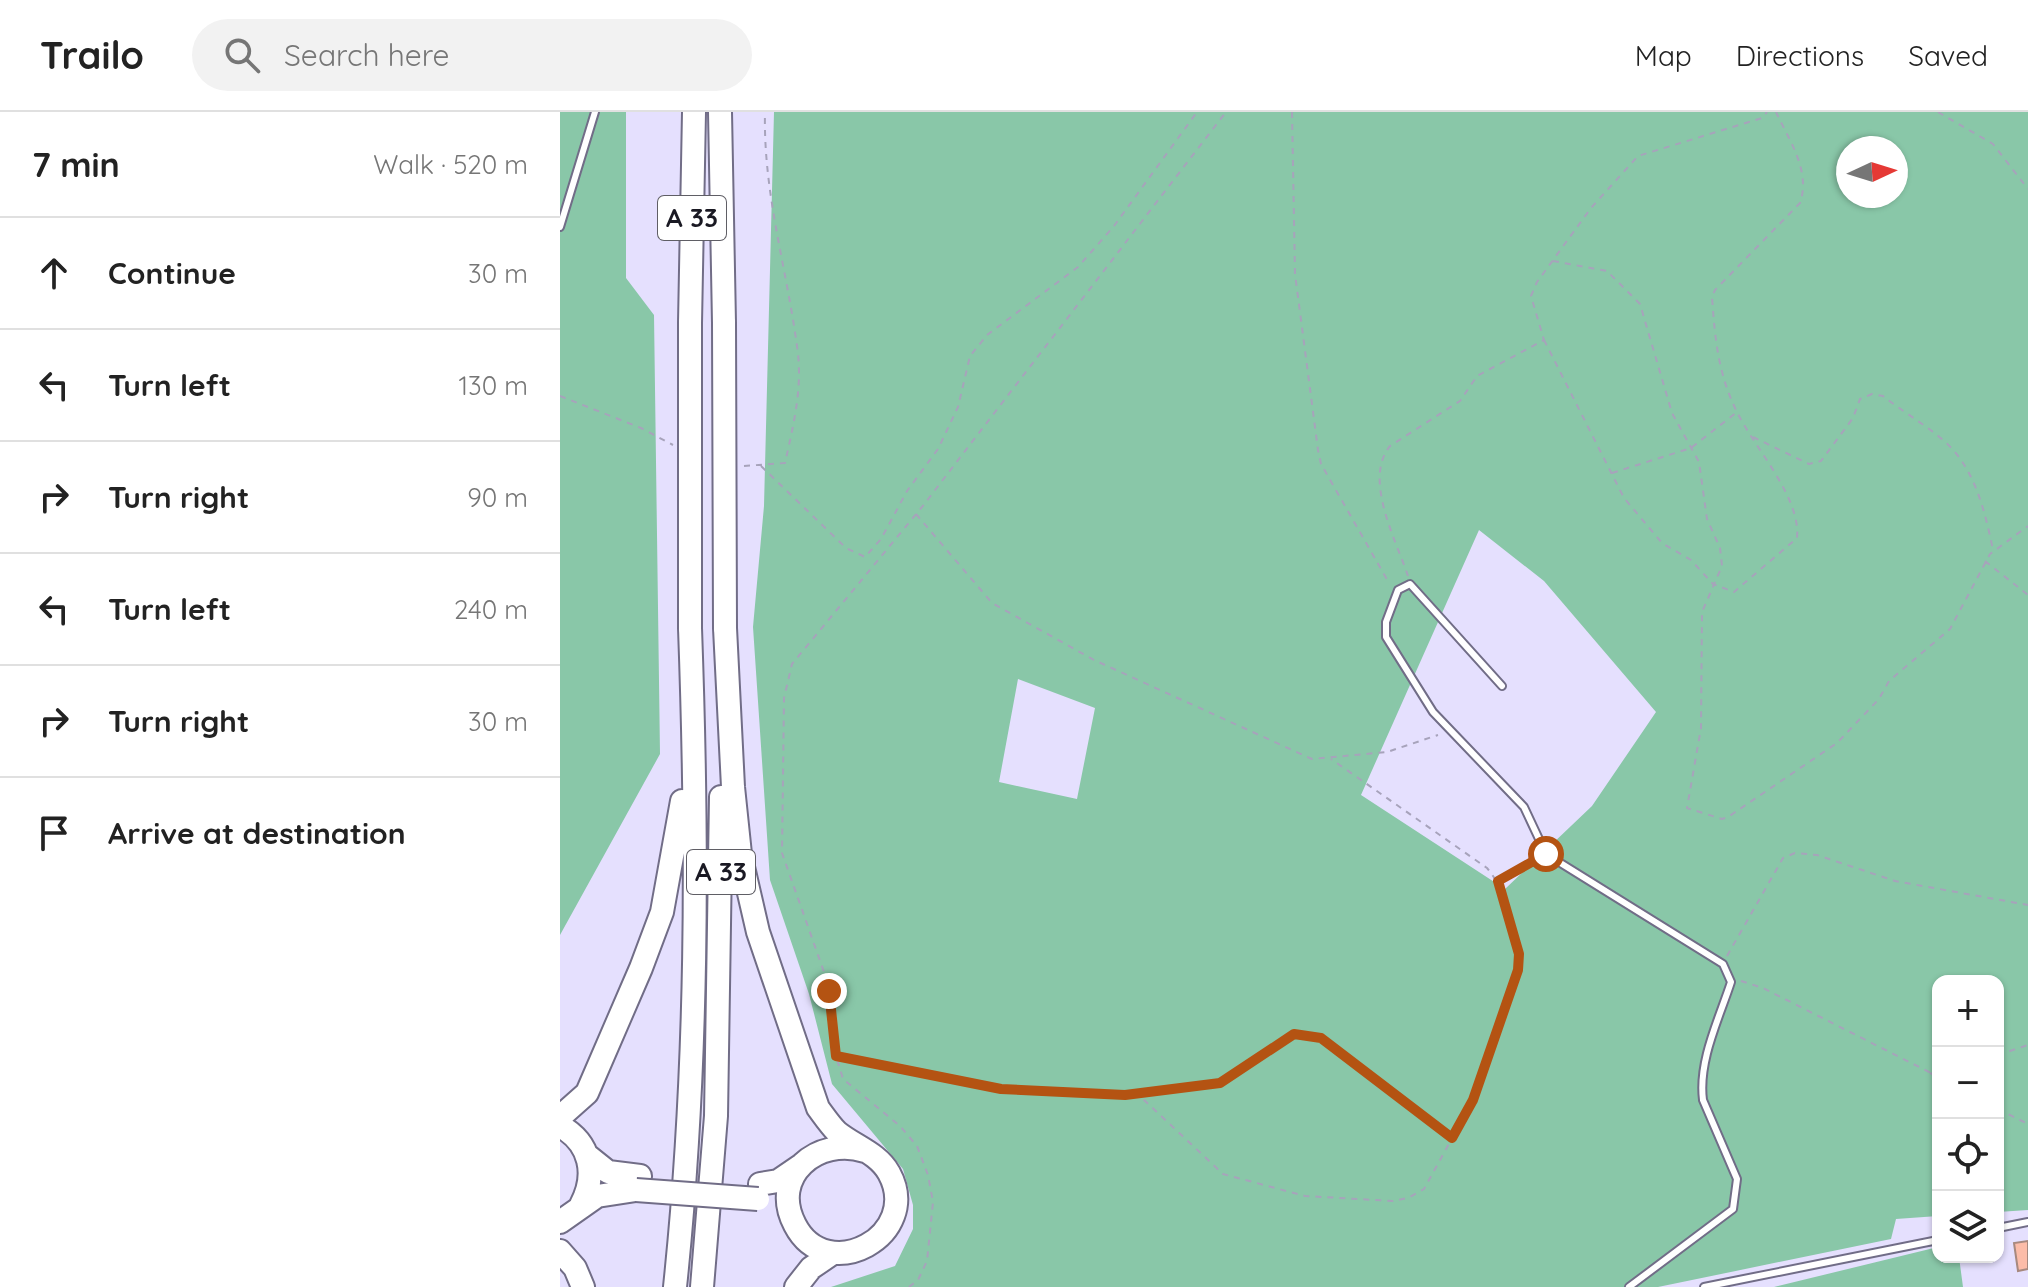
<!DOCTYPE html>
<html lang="en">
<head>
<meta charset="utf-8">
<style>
  body { margin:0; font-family:Quicksand,sans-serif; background:#f2f2f2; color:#222 }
  .controls { position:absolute; right:24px; bottom:24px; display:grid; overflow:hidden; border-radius:16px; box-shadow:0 2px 6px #0004 }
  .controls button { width:72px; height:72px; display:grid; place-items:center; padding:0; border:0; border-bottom:2px solid #e0e0e0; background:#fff; color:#222; font:40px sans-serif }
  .compass { position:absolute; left:1276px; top:24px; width:72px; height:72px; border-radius:50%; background:#fff; box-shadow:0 2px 6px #0004; rotate:86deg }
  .stop { position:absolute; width:24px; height:24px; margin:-18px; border:6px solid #b45312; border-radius:50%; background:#fff }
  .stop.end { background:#b45312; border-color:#fff; box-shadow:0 2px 8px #0008 }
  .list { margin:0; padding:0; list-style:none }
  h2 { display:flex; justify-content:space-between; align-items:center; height:104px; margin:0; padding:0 32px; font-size:34px }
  h2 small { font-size:26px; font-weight:400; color:#767676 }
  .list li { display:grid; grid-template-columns:52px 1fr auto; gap:24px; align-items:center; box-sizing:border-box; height:112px; padding:0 32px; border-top:2px solid #e0e0e0 }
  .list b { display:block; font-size:30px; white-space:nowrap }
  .list em { font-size:26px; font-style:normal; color:#767676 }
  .icon { flex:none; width:44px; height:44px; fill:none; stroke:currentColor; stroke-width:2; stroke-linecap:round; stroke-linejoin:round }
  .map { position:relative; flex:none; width:1468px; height:1175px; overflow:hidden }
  header { display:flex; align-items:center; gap:48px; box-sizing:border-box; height:112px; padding:0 40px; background:#fff; border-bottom:2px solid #e0e0e0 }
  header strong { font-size:38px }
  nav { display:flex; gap:44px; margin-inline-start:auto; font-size:28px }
  .search { width:560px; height:72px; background:#f2f2f2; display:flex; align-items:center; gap:20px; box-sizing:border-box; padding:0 28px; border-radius:44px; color:#767676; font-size:30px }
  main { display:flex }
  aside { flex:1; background:#fff }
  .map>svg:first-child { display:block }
  .green { fill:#89c7a8; fill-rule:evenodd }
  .building { fill:#fcbca8; stroke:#a7897f; stroke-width:2 }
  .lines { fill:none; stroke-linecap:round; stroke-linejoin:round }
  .lane-casing { stroke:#716d87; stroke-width:10 }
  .highway-casing { stroke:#716d87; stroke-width:26 }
  .path { stroke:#a7a3bb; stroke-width:2; stroke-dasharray:6 6; stroke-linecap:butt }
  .lane { stroke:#fff; stroke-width:6 }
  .highway { stroke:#fff; stroke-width:22 }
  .highway-bridge-casing { stroke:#716d87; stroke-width:26; stroke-linecap:butt }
  .highway-bridge { stroke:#fff; stroke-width:22 }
  .route { stroke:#b45312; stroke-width:10 }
  .labels { text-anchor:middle; stroke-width:7; stroke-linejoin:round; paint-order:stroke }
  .shield { fill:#fff; stroke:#5f5e65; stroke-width:2 }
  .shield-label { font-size:26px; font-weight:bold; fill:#1a1923 }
</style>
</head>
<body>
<header>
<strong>Trailo</strong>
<div class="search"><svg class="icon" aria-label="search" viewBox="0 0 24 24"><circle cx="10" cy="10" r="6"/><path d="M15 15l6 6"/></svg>Search here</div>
<nav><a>Map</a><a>Directions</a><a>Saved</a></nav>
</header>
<main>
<aside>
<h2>7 min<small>Walk · 520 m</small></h2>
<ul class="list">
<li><svg class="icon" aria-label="ahead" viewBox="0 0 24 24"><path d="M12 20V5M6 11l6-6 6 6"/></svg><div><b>Continue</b></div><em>30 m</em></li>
<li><svg class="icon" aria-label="left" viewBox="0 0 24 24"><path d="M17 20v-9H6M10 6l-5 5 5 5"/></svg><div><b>Turn left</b></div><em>130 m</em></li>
<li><svg class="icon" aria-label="right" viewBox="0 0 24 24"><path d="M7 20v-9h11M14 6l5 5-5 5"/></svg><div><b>Turn right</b></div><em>90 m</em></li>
<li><svg class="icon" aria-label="left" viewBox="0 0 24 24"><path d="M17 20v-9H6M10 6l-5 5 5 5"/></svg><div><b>Turn left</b></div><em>240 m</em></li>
<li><svg class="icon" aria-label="right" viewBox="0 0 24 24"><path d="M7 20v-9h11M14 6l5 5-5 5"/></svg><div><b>Turn right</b></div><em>30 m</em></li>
<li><svg class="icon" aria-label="arrive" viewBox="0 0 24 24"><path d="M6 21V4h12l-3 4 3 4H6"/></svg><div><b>Arrive at destination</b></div></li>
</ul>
</aside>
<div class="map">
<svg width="1468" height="1175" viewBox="0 0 1468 1175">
  <rect width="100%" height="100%" fill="#e5e0fe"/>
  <!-- green -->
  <path class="green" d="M0,0H66V166L94,203L100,642L0,823Z
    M214,0H1468V1098L1438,1100V869H1378V1104L1336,1107L1331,1127L1098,1175H271L335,1154L353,1117V1093L343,1057L272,972L249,882L210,768L193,515L204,394ZM1288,36H1336V84H1288ZM919,418L984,469L1096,600L1032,694L945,777L801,683ZM458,567L535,596L517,687L439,670Z
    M1378,1135V1145H1399L1403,1175H1214Z"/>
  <!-- building -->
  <path class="building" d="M1468,1129V1157L1458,1159L1454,1131Z"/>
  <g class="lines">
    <!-- lane casing -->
    <g class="lane-casing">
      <path id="lane" d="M0,115L35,0
        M942,574L850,472L838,478L826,510V525L873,600L964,695L986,742L1163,852L1171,870C1159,907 1138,949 1143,988L1177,1067L1173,1097L1069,1175
        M1438,1116L1468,1110
        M1144,1175L1378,1128"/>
    </g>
    <!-- highway casing -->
    <g class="highway-casing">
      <path id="highway" d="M160,0L164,211
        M130,211L134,0
        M165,516L173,675L180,742L198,820L258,996C264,1004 270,1013 277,1020C294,1034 318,1041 329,1061C363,1123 267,1175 235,1113C209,1064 258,1024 305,1039
        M0,1005L27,981L81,856L102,800L122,689
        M0,1014C31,1031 37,1063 21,1093
        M28,1044L48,1060L80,1064
        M200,1072L218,1069L240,1054
        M0,1110L37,1084L76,1078
        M0,1139L15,1156L23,1175
        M115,1175C138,956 138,736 130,516
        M142,1175L156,1004L161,685
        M236,1175L251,1156L273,1141"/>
    </g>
    <!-- path -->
    <path class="path" d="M732,0L735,162L758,338L761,352L829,471
      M1378,0L1433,32L1468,77
      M993,149L1047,159L1080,192L1112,301L1139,350L1147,407L1160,436L1162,454L1142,500L1141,616L1127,696L1162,707L1168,705L1277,631L1319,587L1329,569L1390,517L1430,442L1468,414
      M984,228L1064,386L1102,431L1131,448L1153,472L1174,480L1237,426C1241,385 1195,337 1177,300C1158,262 1155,227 1152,185L1155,178L1240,91C1251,59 1229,28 1216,0
      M0,284L81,316L113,333
      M1193,325L1249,352L1261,349L1293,306L1300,287L1312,282L1323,284C1342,299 1364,312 1383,328C1415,355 1425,400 1433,438
      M184,354L225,351C233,315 242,279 238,242C228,160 203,83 205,0
      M201,354L286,436L305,445L321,427L347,379L378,337L398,295L410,244L427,223L518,155L554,114L637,0
      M1052,361L1131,336L1177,300
      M356,402L432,491L534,548L752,647L827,640L878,623
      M1425,449L1468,483
      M848,464C836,428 803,367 830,334L900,289L917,264L984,228L971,184L977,170L1031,96L1078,44L1202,6L1207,0
      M938,769L978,747
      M1167,844L1223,746L1235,741L1257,743L1335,769L1468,793
      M1181,869L1203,876L1369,960L1378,958
      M1438,943L1468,933
      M276,944L441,977L571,983L583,987L663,1062L745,1084L833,1089L848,1086L864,1077L913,988L958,858C960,827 947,779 927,756L771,647
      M1370,961L1378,965
      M572,982L660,971L734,922L761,926L891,1025
      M1438,997L1468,1012
      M349,1175L358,1168L367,1149L373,1090L368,1063L357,1034L340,1014L283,967L276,944L264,860L222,741L224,586L232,552L362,395L666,0"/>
    <!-- lane -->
    <use href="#lane" class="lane"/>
    <!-- highway -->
    <use href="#highway" class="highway"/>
    <!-- highway-bridge casing -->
    <g class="highway-bridge-casing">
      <path id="highway-bridge" d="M164,211L165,516
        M130,516V211
        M76,1078L198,1087"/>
    </g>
    <!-- highway-bridge -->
    <use href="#highway-bridge" class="highway-bridge"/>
  </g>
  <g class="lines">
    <!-- route -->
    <path class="route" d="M269,879L276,944L441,977L565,983L660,971L734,922L761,926L892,1026L913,988L958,858L959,842L938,769L986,742"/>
  </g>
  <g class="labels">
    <!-- shield labels -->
    <g class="shield">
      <rect x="98" y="84" width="68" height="44" rx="6"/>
      <rect x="127" y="738" width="68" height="44" rx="6"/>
    </g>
    <g class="shield-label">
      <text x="132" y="115">A 33</text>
      <text x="161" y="769">A 33</text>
    </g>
  </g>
</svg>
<div class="controls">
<button>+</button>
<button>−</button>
<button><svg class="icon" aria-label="locate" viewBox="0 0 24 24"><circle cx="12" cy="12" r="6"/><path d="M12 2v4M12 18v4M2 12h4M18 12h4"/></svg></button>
<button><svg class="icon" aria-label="layers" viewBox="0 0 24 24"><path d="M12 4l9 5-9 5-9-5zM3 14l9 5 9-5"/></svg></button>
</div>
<svg class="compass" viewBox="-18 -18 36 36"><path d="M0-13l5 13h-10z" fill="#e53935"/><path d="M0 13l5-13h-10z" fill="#767676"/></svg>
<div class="stop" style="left:986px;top:742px"></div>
<div class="stop end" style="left:269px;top:879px"></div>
</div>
</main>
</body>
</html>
